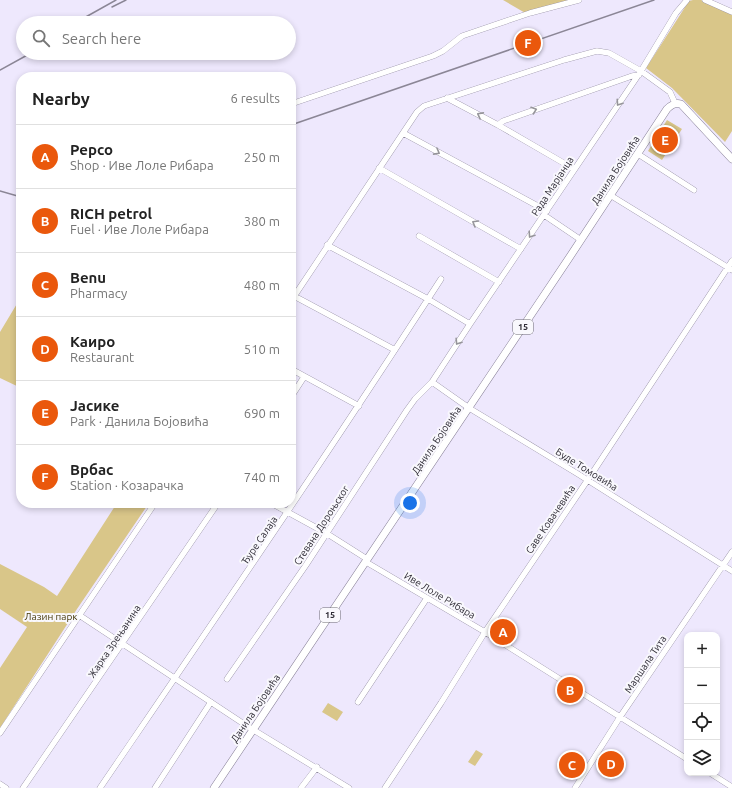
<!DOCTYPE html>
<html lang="en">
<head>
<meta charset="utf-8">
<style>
  body { margin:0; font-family:Ubuntu,sans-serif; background:#f6f6f6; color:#222 }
  .controls { position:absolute; right:12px; bottom:12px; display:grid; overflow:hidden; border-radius:8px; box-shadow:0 2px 6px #0003 }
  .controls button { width:36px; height:36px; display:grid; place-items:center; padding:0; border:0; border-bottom:1px solid #e0e0e0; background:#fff; color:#222; font:20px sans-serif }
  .you { position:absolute; left:410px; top:503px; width:14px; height:14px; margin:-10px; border:3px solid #fff; border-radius:50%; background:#1a73e8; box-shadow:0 0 0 6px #1a73e833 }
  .badge { display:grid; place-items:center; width:26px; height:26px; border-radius:50%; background:#ea580c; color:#fff; font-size:13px; font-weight:700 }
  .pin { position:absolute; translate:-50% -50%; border:2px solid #fff; box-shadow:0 1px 4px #0006 }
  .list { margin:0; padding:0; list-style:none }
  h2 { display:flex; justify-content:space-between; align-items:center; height:52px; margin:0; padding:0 16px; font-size:17px }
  h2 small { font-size:13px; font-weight:400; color:#767676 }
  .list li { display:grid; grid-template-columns:26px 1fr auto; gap:12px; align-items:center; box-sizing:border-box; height:64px; padding:0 16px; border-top:1px solid #e0e0e0 }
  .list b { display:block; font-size:15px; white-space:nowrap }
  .list p { margin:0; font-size:13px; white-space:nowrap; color:#767676 }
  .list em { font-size:13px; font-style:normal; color:#767676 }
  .icon { flex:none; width:22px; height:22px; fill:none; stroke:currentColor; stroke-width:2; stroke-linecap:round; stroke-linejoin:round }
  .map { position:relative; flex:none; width:732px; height:788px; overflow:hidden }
  .search { position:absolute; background:#fff; box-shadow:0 2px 6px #0003; left:16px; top:16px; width:280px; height:44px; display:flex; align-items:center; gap:10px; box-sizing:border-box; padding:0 14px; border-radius:22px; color:#767676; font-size:15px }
  .panel { position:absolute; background:#fff; box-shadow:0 2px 6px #0003; left:16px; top:72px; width:280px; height:436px; border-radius:16px }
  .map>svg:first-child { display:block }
  .green { fill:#d9c689 }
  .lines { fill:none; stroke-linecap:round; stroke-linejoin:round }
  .minor-casing { stroke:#867f96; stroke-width:6 }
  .major-casing { stroke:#867f96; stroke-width:8 }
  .minor { stroke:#fff; stroke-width:5.5 }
  .major { stroke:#fff; stroke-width:7 }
  .rail { stroke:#8b8696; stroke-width:1.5 }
  .oneway { stroke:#96959a }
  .labels { text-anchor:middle; stroke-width:4; stroke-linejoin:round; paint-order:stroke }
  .shield { fill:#f9f8fd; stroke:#6b6871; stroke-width:1 }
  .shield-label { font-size:9px; font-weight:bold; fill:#2e2b35 }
  .street-label { font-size:10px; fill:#2e2b35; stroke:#f9f8fd }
  .park-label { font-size:10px; fill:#423506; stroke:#f9f8fd }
</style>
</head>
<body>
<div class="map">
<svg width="732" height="788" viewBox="0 0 732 788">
  <rect width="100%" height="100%" fill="#eee8fd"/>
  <!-- green -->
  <path class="green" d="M503,0H579L527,14Z
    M693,0H701L732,14V131L725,142L672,88L646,68L689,1Z
    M667,120L682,129L662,160L648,151Z
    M21,297V388L0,378V332Z
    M117,503H149L77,609L0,728V668L27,627L0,609V564L44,587L57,596Z
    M328,703L343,712L337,721L322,712Z
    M476,750L483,754L475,766L468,762Z"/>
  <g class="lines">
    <!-- minor casing -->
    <g class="minor-casing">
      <path id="minor" d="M705,0L732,12
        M447,98L498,125L574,169
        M291,104L433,56L443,51L462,36L530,13L579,0
        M498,125L503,121L632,76L639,75
        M403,133L547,211
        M638,154L694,190
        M379,168L521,249
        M610,195L732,270
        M544,215L581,240
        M419,236L499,282
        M327,245L428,299L470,324
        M294,296L395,350
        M291,301L417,112L424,106L564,60L597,51L609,53L641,71L670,92L675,103
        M291,369L359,406
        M432,382L469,408L578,474L732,571
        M291,397L304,377
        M271,503L326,533L367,559
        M366,562L485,632L687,759
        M79,615L247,726L349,788
        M227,679L306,565L407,410L415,399L432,382L470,324L641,71L676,13L687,0
        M358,702L427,598
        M0,733L155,503
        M710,773L732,787
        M0,784L6,788
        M23,788L218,503
        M100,788C215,619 330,451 441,279
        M155,788L211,702
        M301,788L317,767
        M385,788L441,703L485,632L593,472L732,261
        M575,788L620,717L732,552"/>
    </g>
    <!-- major casing -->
    <g class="major-casing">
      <path id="major" d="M214,788L569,258L667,109C671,105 675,102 681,104L732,159"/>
    </g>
    <!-- minor -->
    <use href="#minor" class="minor"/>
    <!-- major -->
    <use href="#major" class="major"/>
    <!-- rail -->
    <path class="rail" d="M112,7L126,0
      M75,23L116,0
      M0,70L31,53
      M291,125L654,0
      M0,191L21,197"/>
  </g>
  <!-- one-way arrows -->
  <defs><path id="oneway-chevron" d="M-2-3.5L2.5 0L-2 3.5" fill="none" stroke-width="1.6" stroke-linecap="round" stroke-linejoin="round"/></defs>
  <g class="oneway">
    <use href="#oneway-chevron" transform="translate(619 103) rotate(124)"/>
    <use href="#oneway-chevron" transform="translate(534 110) rotate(-19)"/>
    <use href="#oneway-chevron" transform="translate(480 115) rotate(-152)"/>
    <use href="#oneway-chevron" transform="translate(437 152) rotate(29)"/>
    <use href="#oneway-chevron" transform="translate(475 223) rotate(-150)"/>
    <use href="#oneway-chevron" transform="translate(531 235) rotate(124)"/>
    <use href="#oneway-chevron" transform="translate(458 342) rotate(123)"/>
  </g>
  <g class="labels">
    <!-- shield labels -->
    <g class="shield">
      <rect x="513" y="320" width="20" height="14" rx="3"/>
      <rect x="320" y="608" width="20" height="14" rx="3"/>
    </g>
    <g class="shield-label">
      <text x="523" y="330">15</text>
      <text x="330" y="618">15</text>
    </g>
    <!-- street labels -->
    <g class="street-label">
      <text transform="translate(615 170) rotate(-57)" y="4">Данила Бојовића</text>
      <text transform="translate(552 186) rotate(-57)" y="4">Рада Марјанца</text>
      <text transform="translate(436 440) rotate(-56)" y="4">Данила Бојовића</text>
      <text transform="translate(587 469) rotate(32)" y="4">Буде Томовића</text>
      <text transform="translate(550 519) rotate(-56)" y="4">Саве Ковачевића</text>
      <text transform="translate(321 525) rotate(-57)" y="4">Стевана Дороњског</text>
      <text transform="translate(259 540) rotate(-56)" y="4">Ђуре Салаја</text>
      <text transform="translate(440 595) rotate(31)" y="4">Иве Лоле Рибара</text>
      <text transform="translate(114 641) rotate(-56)" y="4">Жарка Зрењанина</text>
      <text transform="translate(645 664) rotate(-56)" y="4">Маршала Тита</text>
      <text transform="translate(255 708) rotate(-56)" y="4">Данила Бојовића</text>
    </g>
    <!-- park labels -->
    <g class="park-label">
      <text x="51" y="620">Лазин парк</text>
    </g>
  </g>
</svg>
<div class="controls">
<button>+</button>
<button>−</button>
<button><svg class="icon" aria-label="locate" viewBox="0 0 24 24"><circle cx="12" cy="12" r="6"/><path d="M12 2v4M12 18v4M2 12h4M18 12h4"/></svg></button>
<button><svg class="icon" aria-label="layers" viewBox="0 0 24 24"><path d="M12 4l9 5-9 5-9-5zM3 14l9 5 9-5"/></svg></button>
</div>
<div class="you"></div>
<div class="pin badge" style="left:503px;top:632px">A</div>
<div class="pin badge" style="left:570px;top:690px">B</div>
<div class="pin badge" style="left:572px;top:765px">C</div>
<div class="pin badge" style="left:611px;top:764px">D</div>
<div class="pin badge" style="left:665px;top:140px">E</div>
<div class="pin badge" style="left:528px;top:43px">F</div>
<div class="search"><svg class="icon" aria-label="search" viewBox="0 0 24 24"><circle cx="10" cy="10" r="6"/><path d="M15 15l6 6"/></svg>Search here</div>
<section class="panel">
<h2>Nearby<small>6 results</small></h2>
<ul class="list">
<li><span class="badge">A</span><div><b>Pepco</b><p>Shop · Иве Лоле Рибара</p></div><em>250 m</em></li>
<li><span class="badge">B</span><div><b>RICH petrol</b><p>Fuel · Иве Лоле Рибара</p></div><em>380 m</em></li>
<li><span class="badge">C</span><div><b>Benu</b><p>Pharmacy</p></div><em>480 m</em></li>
<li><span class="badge">D</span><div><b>Каиро</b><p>Restaurant</p></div><em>510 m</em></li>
<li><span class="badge">E</span><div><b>Јасике</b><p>Park · Данила Бојовића</p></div><em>690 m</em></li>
<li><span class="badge">F</span><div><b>Врбас</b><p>Station · Козарачка</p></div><em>740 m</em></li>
</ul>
</section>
</div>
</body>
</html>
